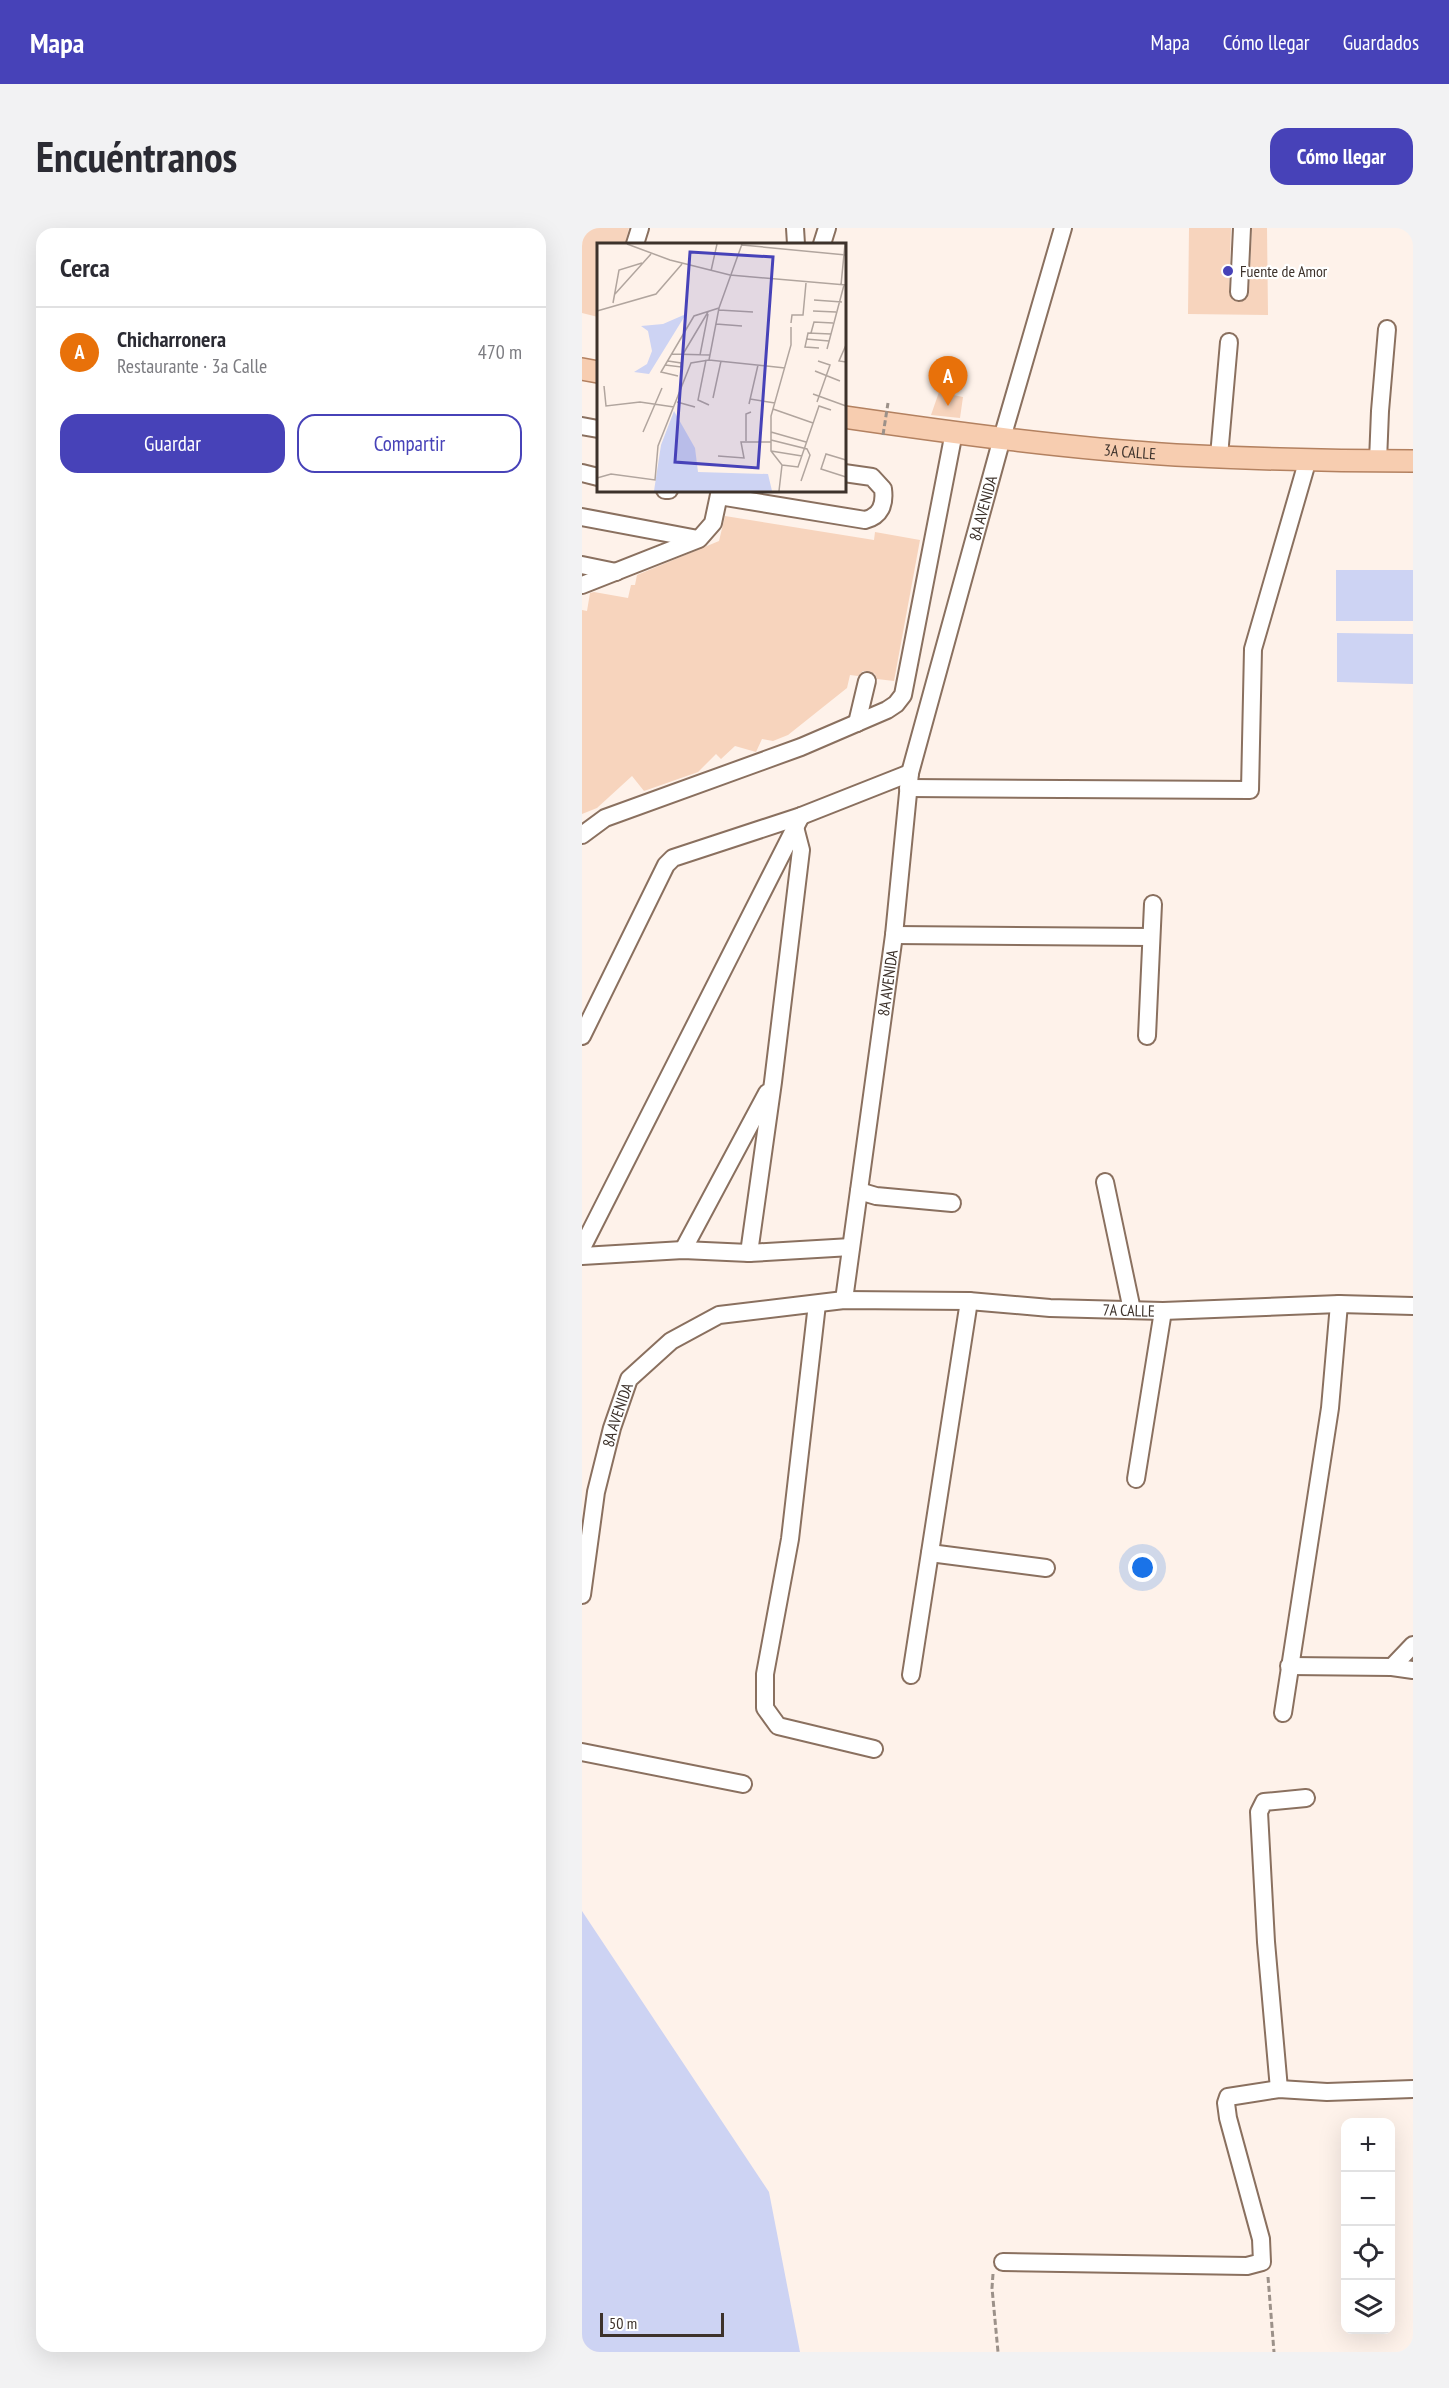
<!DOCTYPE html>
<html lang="es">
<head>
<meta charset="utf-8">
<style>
  body { margin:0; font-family:"PT Sans Narrow",sans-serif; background:#f2f2f3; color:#2b2b33 }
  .controls { position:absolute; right:18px; bottom:18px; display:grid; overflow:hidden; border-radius:12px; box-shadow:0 6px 24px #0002 }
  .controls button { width:54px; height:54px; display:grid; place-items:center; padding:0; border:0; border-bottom:2px solid #e1e1e2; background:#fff; color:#2b2b33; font:30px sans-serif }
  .scale { position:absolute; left:18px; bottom:15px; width:124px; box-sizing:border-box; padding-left:6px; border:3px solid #3d322b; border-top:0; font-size:16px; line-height:21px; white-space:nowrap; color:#3d322b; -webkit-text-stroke:4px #fff; paint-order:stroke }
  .you { position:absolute; left:561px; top:1340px; width:21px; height:21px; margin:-15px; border:4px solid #fff; border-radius:50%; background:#1a73e8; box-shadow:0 0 0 9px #1a73e833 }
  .badge { display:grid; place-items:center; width:39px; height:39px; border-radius:50%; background:#4742b8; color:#fff; font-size:20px; font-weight:700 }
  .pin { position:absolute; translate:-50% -50px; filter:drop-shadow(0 2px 3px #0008) }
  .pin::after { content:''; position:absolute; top:32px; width:21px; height:18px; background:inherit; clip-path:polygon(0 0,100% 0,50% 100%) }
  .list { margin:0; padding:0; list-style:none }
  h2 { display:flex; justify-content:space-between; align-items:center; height:78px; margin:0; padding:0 24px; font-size:26px }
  h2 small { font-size:20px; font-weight:400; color:#7c7c81 }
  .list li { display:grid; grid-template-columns:39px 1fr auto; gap:18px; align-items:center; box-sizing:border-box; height:90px; padding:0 24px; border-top:2px solid #e1e1e2 }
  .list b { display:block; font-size:22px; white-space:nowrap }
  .list p { margin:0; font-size:20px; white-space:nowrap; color:#7c7c81 }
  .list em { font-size:20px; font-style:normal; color:#7c7c81 }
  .actions { display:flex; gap:12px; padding:18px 24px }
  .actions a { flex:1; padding:14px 0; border:2px solid #4742b8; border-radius:18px; text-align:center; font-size:21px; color:#4742b8 }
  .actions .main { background:#4742b8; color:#fff }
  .icon { flex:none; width:33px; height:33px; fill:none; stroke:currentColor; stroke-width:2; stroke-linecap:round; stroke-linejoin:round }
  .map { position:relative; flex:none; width:831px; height:2124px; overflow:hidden; border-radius:18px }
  header { display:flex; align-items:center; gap:36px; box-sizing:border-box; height:84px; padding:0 30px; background:#4742b8; color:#fff }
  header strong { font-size:28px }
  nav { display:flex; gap:33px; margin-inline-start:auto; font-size:21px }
  .intro { display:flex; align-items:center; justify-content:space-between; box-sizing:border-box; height:144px; padding:0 36px }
  h1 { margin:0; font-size:42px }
  .button { padding:15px 27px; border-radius:18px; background:#4742b8; color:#fff; font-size:21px; font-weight:700 }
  main { display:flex; gap:36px; padding:0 36px }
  aside { flex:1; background:#fff; border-radius:18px; box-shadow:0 6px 24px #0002 }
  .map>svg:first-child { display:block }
  .green { fill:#cdd3f3 }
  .building { fill:#f7d4bd }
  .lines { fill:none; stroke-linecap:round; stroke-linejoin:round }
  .minor-casing { stroke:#8a705f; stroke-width:20 }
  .major-casing { stroke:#b38160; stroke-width:24 }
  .path { stroke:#9c9189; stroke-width:3; stroke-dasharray:6 3; stroke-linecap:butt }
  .minor { stroke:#fff; stroke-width:16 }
  .major { stroke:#f7cdb0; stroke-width:21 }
  .path-bridge { stroke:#9c9189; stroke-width:3; stroke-dasharray:6 3; stroke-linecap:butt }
  .poi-dot { fill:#4742b8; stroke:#fff; stroke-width:2 }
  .labels { text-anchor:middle; stroke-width:4.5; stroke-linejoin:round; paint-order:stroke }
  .poi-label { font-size:16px; fill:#3d322b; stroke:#fff; text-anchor:start }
  .street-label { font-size:16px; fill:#3d322b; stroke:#fff }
  .inset-road { fill:none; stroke:#b1a59e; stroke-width:1.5 }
  .view { fill:#4742b8; fill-opacity:0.15; stroke:#4742b8; stroke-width:3 }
  .inset-edge { fill:none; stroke:#3d322b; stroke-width:3 }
</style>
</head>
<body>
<header>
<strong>Mapa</strong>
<nav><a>Mapa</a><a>Cómo llegar</a><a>Guardados</a></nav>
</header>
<div class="intro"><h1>Encuéntranos</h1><a class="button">Cómo llegar</a></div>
<main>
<aside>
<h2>Cerca<small></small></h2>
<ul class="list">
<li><span class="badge" style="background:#e8710a">A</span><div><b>Chicharronera</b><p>Restaurante · 3a Calle</p></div><em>470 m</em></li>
</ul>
<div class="actions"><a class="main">Guardar</a><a>Compartir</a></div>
</aside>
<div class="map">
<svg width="831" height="2124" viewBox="0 0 831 2124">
  <rect width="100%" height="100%" fill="#fef2ea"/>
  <!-- green -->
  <path class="green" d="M754,342H831V393H754Z
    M755,405L831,406V456L755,454Z
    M0,1683L187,1964L218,2124H0Z"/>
  <!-- building -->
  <path class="building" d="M0,0H47L43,16H16V89L0,85Z
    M607,0H649L647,64L651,72L657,74L665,70L667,64L670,0H685L686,87L606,86Z
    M357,164L381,169L378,190L349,187Z
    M143,288L292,312L293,304L338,312L312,453L295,451L293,446L287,443H281L276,448L268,447L265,460L206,507L191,513L180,511L174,524L153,518L139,531L134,526L116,544L62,563L50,548L15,580L0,586V382L5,383L8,365L12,364L46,370L49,357H53L55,347L137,313Z"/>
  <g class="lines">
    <!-- minor casing -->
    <g class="minor-casing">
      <g id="minor">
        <path d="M213,0L214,16"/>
        <path d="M53,16L58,0"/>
        <path d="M240,16L245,0"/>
        <path d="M657,64L660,0"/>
        <path d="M0,198L16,201"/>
        <path d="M637,228L647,114"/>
        <path d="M796,233L798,183L805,101"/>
        <path d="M0,245L16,249"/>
        <path d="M83,262H87"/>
        <path d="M137,268L283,292C299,288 303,276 301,261L290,249L262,245"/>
        <path d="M0,289L116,311"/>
        <path d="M0,337L34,344"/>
        <path d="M0,357L117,311L131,295L138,262"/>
        <path d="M275,495L285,453"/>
        <path d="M326,560L668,562L671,421L726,231"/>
        <path d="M0,607L23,590L219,519L305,482L314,476L321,467L372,204"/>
        <path d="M312,707L569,709"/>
        <path d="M0,808L84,637L91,630L219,588L328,545"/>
        <path d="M565,808L571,676"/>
        <path d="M523,954L550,1082"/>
        <path d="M277,963L294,968L370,975"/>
        <path d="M0,1020L219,588"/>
        <path d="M101,1022L185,865"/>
        <path d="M167,1025L191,854L219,622L213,599"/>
        <path d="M0,1028L101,1022L167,1025L269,1019"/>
        <path id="s1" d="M262,1072L312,707L328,545L420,210L481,0"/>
        <path d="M235,1076L208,1311L183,1446V1480L196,1498L292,1521"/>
        <path d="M554,1251L581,1083"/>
        <path d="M348,1325L464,1340"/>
        <path id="s2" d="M0,1367L14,1264L30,1200L47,1151L89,1113L137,1087L262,1072L387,1073L468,1080L581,1083L757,1076L831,1078"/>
        <path d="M707,1438L810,1439L831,1442"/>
        <path d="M810,1439L831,1417"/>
        <path d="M329,1447L387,1073"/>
        <path d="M701,1485L748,1180L757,1076"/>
        <path d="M0,1524L161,1556"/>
        <path d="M697,1861L684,1714L677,1584L682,1574L724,1570"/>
        <path d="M421,2034L665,2038L680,2034L679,2011L646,1890L644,1875L646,1869L697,1861L745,1864L831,1861"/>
      </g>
    </g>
    <!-- major casing -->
    <g class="major-casing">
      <g id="major">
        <path d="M0,141L16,144"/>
        <path id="s3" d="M262,189C372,205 483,220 594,227C673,231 752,233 831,233"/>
      </g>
    </g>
    <!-- path -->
    <path class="path" d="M411,2046L410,2060L416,2124
      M686,2049L692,2124"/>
    <!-- minor -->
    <use href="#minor" class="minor"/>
    <!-- major -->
    <use href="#major" class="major"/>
    <!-- path-bridge -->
    <path class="path-bridge" d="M301,207L306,175"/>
  </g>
  <!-- markers -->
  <circle class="poi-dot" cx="646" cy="43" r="6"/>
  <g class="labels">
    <!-- poi labels -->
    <g class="poi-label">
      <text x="658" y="49">Fuente de Amor</text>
    </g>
    <!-- street labels -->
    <g class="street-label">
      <text dy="6" stroke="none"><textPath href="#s3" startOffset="288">3A CALLE</textPath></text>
      <text dy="6" stroke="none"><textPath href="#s1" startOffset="806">8A AVENIDA</textPath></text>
      <text dy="6" stroke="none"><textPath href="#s1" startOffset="320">8A AVENIDA</textPath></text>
      <text dy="6" stroke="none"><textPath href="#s2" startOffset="744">7A CALLE</textPath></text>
      <text dy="6" stroke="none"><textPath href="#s2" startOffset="184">8A AVENIDA</textPath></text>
    </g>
  </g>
  <!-- overview -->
  <g transform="translate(15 15)">
    <rect width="249" height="249" fill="#fef2ea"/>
    <path d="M89,71L52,131L37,129L50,121L55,108L51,88L44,83L66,81ZM77,168L98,205L101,229L171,231L175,248H57L64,202Z" fill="#cdd3f3"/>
    <path class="inset-road" d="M30,1L73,17L133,32L249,42M145,2L249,12M114,28L120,1M244,42L248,1M18,51L54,11M217,57L245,59M16,60L22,27L45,20M122,67L156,69M0,68L59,51L85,21M216,68L239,69M194,80L195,72H206L209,40M119,81L145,83M214,90L217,79L236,80M209,96L232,98M249,102L242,118L249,119M222,105L208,104L211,90L234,91M230,106L247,42M75,111L113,112M86,111L111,69M103,112L111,71M109,117L101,157L112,162M112,117L122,65L145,1M68,122L84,124V120L71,118M218,128L243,138M81,133L64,129L97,73L122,65M7,143L9,163L43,159L77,164M216,151L249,163M116,155L124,118M153,156L178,160M80,159L98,164M220,159L233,122L221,118M152,161L161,122M176,166L216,180M46,189L65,145M174,189L209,199M174,197L210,206L213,212L204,238M149,198V171L154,169M174,208L205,213M121,213L147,215L144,199H174M249,217L229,211L224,226L249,234M185,222L201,224L222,163L234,167M0,235L14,231L58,237L61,203L94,120L112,117L188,125M182,248L185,222L174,208V173L194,102V84"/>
    <path class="view" d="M93,9L176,14L161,225L78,219Z"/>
    <rect width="249" height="249" class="inset-edge"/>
  </g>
</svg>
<div class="controls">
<button>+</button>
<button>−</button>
<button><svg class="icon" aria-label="locate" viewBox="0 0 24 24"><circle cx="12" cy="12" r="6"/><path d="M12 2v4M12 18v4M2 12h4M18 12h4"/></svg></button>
<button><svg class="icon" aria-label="layers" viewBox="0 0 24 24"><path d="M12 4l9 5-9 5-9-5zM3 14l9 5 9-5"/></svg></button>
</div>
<div class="scale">50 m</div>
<div class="you"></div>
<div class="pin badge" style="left:366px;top:178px;background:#e8710a">A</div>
</div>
</main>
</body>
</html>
